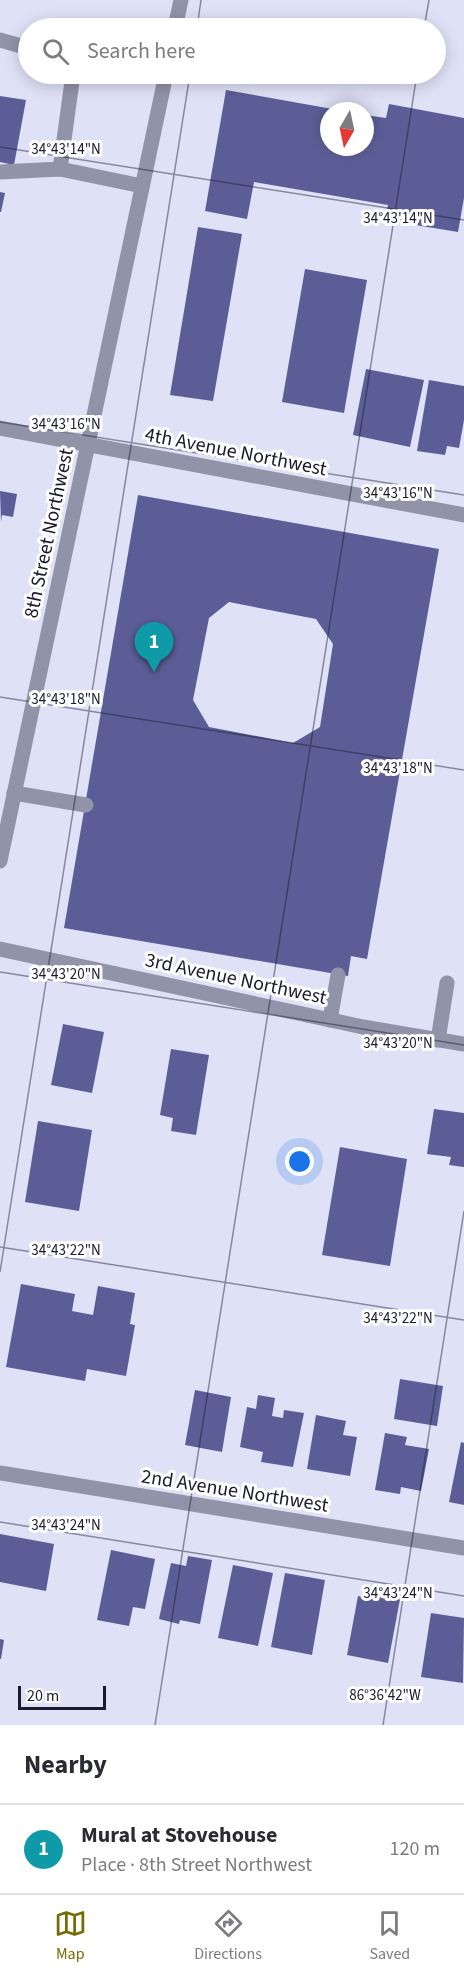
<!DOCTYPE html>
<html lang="en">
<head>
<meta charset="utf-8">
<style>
  body { margin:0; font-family:"Source Sans 3",sans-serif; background:#f7f7f7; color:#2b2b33 }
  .compass { position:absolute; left:320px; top:102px; width:54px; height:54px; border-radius:50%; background:#fff; box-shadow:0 3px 15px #0003; rotate:189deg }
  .scale { position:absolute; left:18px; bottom:15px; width:88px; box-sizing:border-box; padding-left:6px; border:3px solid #1b1b2e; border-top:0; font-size:16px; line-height:21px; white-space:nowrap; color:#1b1b2e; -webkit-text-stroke:4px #fff; paint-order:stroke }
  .you { position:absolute; left:300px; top:1162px; width:21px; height:21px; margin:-15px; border:4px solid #fff; border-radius:50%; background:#1a73e8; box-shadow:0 0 0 9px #1a73e833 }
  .badge { display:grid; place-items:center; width:39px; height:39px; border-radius:50%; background:#776b05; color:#fff; font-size:20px; font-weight:700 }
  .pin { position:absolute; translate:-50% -50px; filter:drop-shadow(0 2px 3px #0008) }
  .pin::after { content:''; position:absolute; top:32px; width:21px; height:18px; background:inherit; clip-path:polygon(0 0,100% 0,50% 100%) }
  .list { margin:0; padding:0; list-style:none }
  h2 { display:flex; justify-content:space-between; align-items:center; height:78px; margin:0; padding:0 24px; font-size:26px }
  h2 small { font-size:20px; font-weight:400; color:#7c7c81 }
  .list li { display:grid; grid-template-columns:39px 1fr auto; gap:18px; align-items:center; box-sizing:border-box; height:90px; padding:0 24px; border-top:2px solid #e1e1e2 }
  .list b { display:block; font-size:22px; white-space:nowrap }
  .list p { margin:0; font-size:20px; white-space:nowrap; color:#7c7c81 }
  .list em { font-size:20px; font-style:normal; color:#7c7c81 }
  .icon { flex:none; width:33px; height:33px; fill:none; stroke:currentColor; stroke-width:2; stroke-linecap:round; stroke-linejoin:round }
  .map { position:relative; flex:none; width:464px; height:1725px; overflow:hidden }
  .search { position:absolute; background:#fff; box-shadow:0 3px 15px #0003; left:18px; right:18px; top:18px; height:66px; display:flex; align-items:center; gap:15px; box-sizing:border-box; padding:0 21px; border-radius:33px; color:#7c7c81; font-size:22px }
  .sheet { height:168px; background:#fff }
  nav { display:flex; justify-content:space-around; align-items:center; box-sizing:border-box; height:84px; border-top:2px solid #e1e1e2; background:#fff; font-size:16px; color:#7c7c81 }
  nav a { display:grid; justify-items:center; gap:3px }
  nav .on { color:#776b05 }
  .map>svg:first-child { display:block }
  .building { fill:#5c5d96; fill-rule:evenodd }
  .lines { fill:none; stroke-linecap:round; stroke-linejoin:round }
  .lane { stroke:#9193a8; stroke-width:15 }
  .street { stroke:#9193a8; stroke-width:15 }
  .ticks { fill:none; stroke:#1b1b2e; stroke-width:1.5; stroke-opacity:0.45 }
  .labels { text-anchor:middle; stroke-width:6; stroke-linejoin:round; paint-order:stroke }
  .street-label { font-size:20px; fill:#1b1b2e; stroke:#fff }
  .ticks-label { font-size:15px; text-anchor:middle; fill:#1b1b2e; stroke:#fff; stroke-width:6; stroke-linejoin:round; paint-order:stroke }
</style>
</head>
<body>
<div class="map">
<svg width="464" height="1725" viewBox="0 0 464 1725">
  <rect width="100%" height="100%" fill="#dfe1f6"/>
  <!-- building -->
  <path class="building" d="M226,90L338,110L329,111V147H365V115L386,118L389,104L464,118V198L458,232L385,220L388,205L254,182L247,219L205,211Z
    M0,96L26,100L14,165L0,162Z
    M0,192L5,193L1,212H0Z
    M198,227L242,234L213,401L170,395Z
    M305,269L367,280L344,413L282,402Z
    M366,369L424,380L410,447L353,435Z
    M429,380L464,386V420L459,448L447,446L445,455L417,451Z
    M0,491L17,494L13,517L2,515L1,522Z
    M138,495L439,549L367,959L351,956L348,976L64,928ZM229,602L316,619L333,644L320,727L293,743L209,727L193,700L209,618Z
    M63,1024L104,1032L92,1093L51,1085Z
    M171,1049L209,1055L196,1135L171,1131L173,1118L160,1115Z
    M434,1109L464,1113V1167L449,1165L451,1157L427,1154Z
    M38,1121L92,1130L79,1211L25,1202Z
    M340,1147L407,1159L390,1266L322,1255Z
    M21,1284L75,1294L72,1311L93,1315L98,1286L135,1293L130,1324L135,1325L126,1376L87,1369L85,1381L6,1367Z
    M400,1379L443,1386L437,1426L394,1419Z
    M195,1390L231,1397L222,1452L185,1445Z
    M258,1395L275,1398L272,1416L283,1418L284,1410L304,1413L293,1467L261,1462L263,1452L240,1447L247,1407L256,1409Z
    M316,1415L346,1421L343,1435L357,1437L350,1476L307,1469Z
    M385,1433L407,1437L405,1445L429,1449L421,1491L401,1487L400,1494L375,1490Z
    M461,1442L464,1443V1505L449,1502Z
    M0,1534L54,1544L46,1591L0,1582Z
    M111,1550L155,1559L145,1609L133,1607L129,1626L97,1620Z
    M188,1556L212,1560L200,1624L180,1620L179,1624L159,1619L171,1563L186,1566Z
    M233,1565L273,1573L258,1646L218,1638Z
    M285,1573L325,1580L312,1655L271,1647Z
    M376,1589L401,1594L388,1663L347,1655L358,1596L374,1599Z
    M431,1613L464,1618L463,1683L421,1677Z
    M0,1639L4,1640L1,1659H0Z"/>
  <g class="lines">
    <!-- lane -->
    <path class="lane" d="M0,40L28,48
      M73,74L60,169L142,186
      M0,172L60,169
      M14,793L86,805
      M330,1020L338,975
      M438,1040L447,983"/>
    <!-- street -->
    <path class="street" d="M175,28L181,0
      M0,428L464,515
      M0,861L166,74
      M0,949L363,1027L464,1044
      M0,1473L464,1548"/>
  </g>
  <!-- ticks -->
  <path class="ticks" d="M197,28L201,0M424,28L429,0M0,147L464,220M0,422L464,495M0,697L464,770M0,972L464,1045M0,1247L464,1320M0,1272L190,74M0,1522L464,1596M155,1725L417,74M383,1725L464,1211"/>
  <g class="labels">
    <!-- street labels -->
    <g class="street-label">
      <text transform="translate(236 451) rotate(11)" y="7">4th Avenue Northwest</text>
      <text transform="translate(48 533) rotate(-78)" y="7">8th Street Northwest</text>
      <text transform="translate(236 978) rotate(12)" y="7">3rd Avenue Northwest</text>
      <text transform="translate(235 1490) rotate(9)" y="7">2nd Avenue Northwest</text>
    </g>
  </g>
  <g class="ticks-label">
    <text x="66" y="154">34°43'14"N</text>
    <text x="398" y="223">34°43'14"N</text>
    <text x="66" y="429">34°43'16"N</text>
    <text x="398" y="498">34°43'16"N</text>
    <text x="66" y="704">34°43'18"N</text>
    <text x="398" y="773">34°43'18"N</text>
    <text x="66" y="979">34°43'20"N</text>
    <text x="398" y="1048">34°43'20"N</text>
    <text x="66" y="1255">34°43'22"N</text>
    <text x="398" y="1323">34°43'22"N</text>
    <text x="66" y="1530">34°43'24"N</text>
    <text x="398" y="1598">34°43'24"N</text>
    <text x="385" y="1700">86°36'42"W</text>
  </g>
</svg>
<svg class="compass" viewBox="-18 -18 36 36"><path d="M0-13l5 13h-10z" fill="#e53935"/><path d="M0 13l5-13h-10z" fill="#7c7c81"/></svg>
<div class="scale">20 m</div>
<div class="you"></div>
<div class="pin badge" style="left:154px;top:672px;background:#0f9aa8">1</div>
<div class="search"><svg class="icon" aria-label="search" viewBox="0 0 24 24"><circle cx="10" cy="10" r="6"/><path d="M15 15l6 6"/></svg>Search here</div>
</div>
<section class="sheet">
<h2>Nearby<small></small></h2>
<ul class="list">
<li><span class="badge" style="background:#0f9aa8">1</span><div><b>Mural at Stovehouse</b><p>Place · 8th Street Northwest</p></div><em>120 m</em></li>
</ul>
</section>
<nav>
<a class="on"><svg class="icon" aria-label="map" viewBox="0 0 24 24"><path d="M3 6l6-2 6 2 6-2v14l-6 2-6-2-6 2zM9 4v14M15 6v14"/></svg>Map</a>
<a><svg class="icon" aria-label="directions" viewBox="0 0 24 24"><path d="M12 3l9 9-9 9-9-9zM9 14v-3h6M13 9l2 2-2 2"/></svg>Directions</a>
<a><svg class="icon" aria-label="saved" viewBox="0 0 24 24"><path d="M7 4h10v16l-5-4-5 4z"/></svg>Saved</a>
</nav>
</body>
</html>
